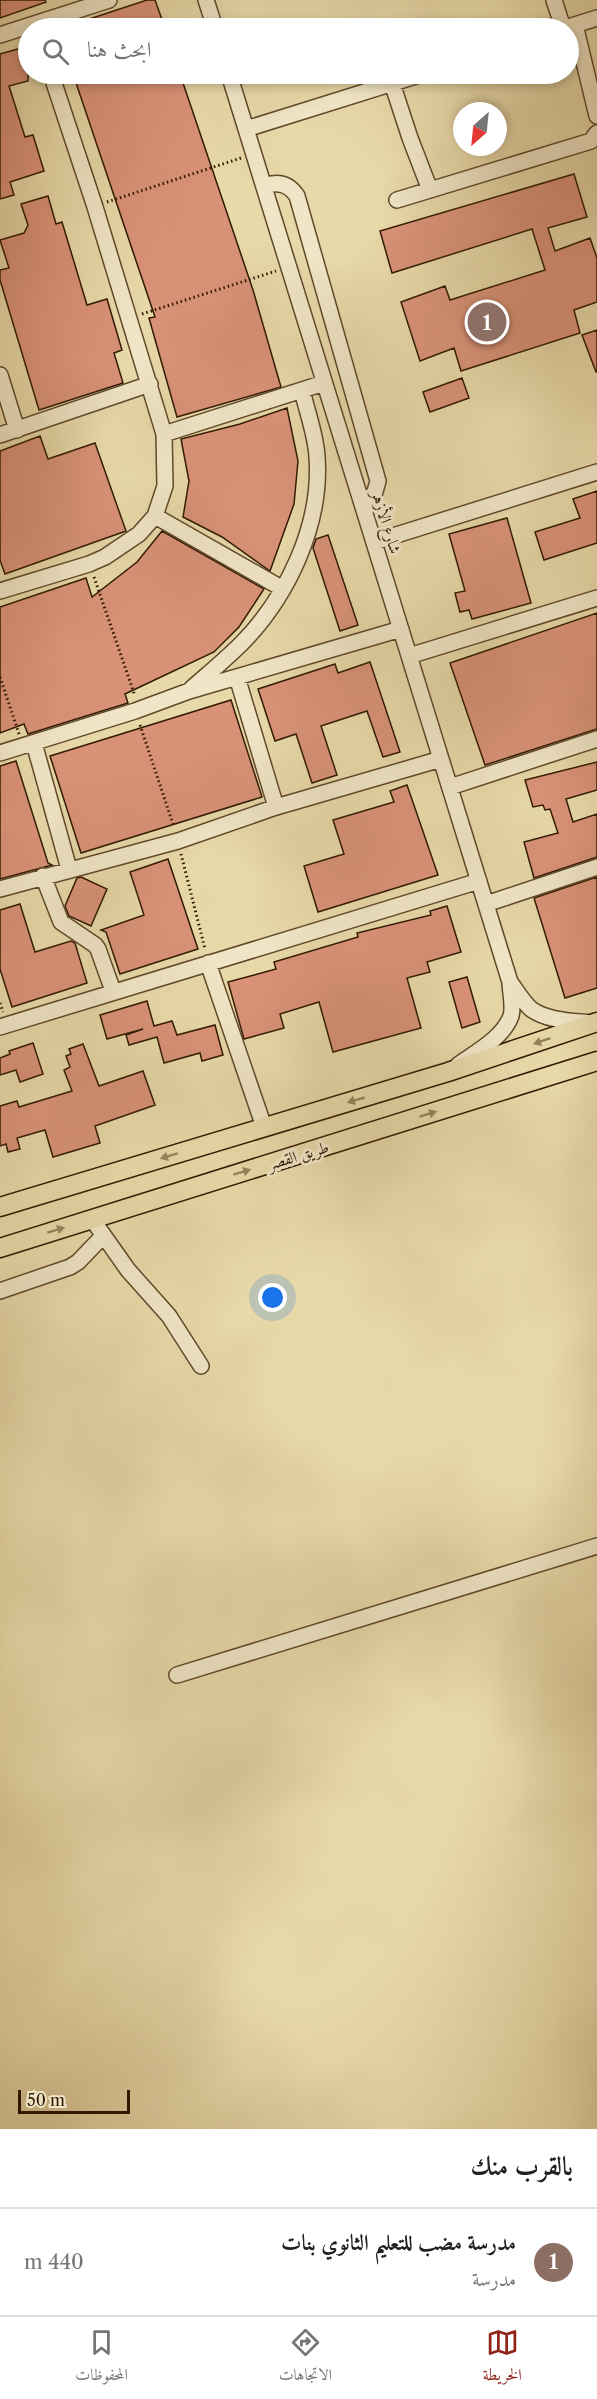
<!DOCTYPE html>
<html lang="ar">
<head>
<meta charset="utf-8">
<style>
  body { margin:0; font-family:"Libre Caslon Text",Amiri,serif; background:#f6f6f6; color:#202124; direction:rtl }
  .compass { position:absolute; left:453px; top:102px; width:54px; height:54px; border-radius:50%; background:#fff; box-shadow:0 3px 9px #0003; rotate:207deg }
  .scale { position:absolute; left:18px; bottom:15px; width:112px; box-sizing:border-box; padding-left:6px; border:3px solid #311900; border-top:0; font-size:16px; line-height:21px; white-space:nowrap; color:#311900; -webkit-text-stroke:4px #f0e6c7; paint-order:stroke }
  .you { position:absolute; left:273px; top:1298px; width:21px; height:21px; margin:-15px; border:4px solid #fff; border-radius:50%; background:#1a73e8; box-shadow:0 0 0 9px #1a73e833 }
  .badge { display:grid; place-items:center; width:39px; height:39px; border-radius:50%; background:#8f2418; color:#fff; font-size:20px; font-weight:700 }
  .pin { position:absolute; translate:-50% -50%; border:3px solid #fff; box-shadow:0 2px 6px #0006 }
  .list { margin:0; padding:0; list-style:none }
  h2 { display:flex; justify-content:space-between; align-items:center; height:78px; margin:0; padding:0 24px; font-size:26px }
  h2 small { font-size:20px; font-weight:400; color:#757577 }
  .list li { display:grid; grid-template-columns:39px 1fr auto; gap:18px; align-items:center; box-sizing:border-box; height:108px; padding:0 24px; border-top:2px solid #e0e0e0 }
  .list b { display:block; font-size:22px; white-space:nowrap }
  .list p { margin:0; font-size:20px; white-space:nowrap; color:#757577 }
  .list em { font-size:20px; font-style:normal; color:#757577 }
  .icon { flex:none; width:33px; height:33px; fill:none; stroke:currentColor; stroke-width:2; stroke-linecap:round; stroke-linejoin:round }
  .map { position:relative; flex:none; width:597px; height:2129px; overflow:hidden; direction:ltr }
  .search { position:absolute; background:#fff; box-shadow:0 3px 9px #0003; left:18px; right:18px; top:18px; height:66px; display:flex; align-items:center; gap:15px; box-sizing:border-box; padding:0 21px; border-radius:33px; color:#757577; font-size:22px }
  .sheet { height:186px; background:#fff }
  nav { display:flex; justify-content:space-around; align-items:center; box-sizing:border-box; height:84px; border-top:2px solid #e0e0e0; background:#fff; font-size:16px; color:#757577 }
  nav a { display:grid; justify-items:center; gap:3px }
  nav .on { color:#8f2418 }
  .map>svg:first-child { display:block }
  .building { fill:#d99278; stroke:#311900; stroke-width:1.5 }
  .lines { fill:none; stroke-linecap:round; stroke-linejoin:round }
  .minor-casing { stroke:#5f492a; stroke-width:18 }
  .major-casing { stroke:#311900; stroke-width:21 }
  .path { stroke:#311900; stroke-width:3; stroke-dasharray:1.5 3; stroke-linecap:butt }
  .minor { stroke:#f0e6c7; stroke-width:15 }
  .major { stroke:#e8d9a9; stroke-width:18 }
  .oneway { fill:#96835d }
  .labels { text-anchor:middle; stroke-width:6; stroke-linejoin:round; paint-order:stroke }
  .street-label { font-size:16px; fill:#311900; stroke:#f0e6c7 }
</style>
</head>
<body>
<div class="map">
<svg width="597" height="2129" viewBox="0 0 597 2129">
  <rect width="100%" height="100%" fill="#e8d9a9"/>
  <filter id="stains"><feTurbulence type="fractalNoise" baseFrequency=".00333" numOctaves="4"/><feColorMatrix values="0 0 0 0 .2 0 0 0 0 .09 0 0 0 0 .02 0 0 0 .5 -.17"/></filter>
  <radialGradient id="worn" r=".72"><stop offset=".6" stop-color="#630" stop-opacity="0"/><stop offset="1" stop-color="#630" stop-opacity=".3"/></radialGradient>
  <!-- building -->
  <path class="building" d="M0,0H45L46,2L0,18Z
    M147,0H155L165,28H69L68,26Z
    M25,47L28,58V81L9,86L25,137L33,135L44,171L10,182L14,195L0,199V54Z
    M73,74H180L253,290L281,387L177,417L149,318L155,317Z
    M574,174L587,217L548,228L555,251L590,238L597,258V302L574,310L580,333L461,371L454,348L420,361L401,302L445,286L450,300L545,270L532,229L392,273L380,231Z
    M48,196L56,224L62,222L87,305L107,299L122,350L114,353L123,383L39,410L0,280V270L9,268L0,240L24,233L28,225L21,204Z
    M597,330V372H596L582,335Z
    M462,378L469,398L430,412L423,392Z
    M287,408L298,461L294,504L270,571L222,537L183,517L189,481L181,439L240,424Z
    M40,436L48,459L95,443L126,531L5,574L0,560V451Z
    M597,491V543L544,560L535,532L580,518L573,499Z
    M507,518L531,603L472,619L469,610L460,612L455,593L465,591L449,534Z
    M162,531L264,589L239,627L214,652L125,694L128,703L28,734L24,724L0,733V607L86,578L92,597L137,562Z
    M328,535L358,625L340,631L313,548L316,539Z
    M597,613V729L485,765L450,663Z
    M370,662L400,752L383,757L367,711L321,726L337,775L312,783L296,734L275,741L258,689L335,664L338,673Z
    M231,700L262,797L81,853L50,756Z
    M16,761L48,863L52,865L0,879V766Z
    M597,762V790L566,799L573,822L597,814V857L534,878L524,842L558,833L550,809L545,810L543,805L533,807L525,780Z
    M407,785L438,875L318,912L304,866L344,854L333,820L394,802L390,791Z
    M168,859L198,949L120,974L106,932L101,930L144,915L130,872Z
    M81,877L107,889L91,926L69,916L65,906L77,878Z
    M597,877V988L565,998L534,898Z
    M20,904L35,952L71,941L75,943L87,983L12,1007L0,969V910Z
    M447,906L461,952L427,962L430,972L407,978L421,1028L333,1052L319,1002L280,1014L284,1028L244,1039L228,982L276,969L274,962L358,937L357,933L431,915L430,911Z
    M467,977L480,1022L462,1028L449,982Z
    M147,1001L154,1026L172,1021L177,1035L215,1025L223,1055L202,1061L200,1053L164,1063L157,1037L129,1045L126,1035L143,1029L107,1039L100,1015Z
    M33,1043L43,1074L20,1082L16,1070L0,1075V1058L10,1054L9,1051Z
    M83,1044L99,1086L143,1071L155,1105L95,1126L100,1143L53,1157L45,1130L17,1138L20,1149L8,1152L6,1144L0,1146V1106L17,1101L19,1107L72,1091L64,1070L70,1067L66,1056L71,1054L69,1049Z"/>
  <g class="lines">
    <!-- minor casing -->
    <g class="minor-casing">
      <path id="minor" d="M206,0L215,28
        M554,0L563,28
        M575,25L597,116
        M565,28L597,18
        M0,35L109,0
        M229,74L510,982C510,991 514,1007 511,1016C503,1038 476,1052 458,1065
        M392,83L410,138L430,190
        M246,129L422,74
        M264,186C278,181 289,184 297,196L378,481L374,495L362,503
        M397,200L591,141L597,133
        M0,375L17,430
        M164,434L324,383
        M0,435L150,384
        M155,516L283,589
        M374,542L597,472
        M0,591L89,564L105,557L139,534L155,516L165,486L164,434L95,207L51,74
        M409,656L597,598
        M237,677L276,807
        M191,689C208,674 226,659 242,643C288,596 322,524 317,457C316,435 307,412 302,390
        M34,743L69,869
        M0,753L135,711L189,691L401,629
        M450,787L597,739
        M43,876L61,922L95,945L98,949L113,991
        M0,889L178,841L276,807L441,759
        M486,904L597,867
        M208,963L264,1127
        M510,982C516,990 523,1002 531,1009C547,1021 573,1021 592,1023
        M0,1027L479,881
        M92,1219L128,1270L169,1316L201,1366
        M0,1291L70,1267L78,1262L103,1236
        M177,1675L597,1546"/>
    </g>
    <!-- major casing -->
    <g class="major-casing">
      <path id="major" d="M0,1207L448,1072L597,1022
        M0,1248L597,1061"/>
    </g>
    <!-- path -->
    <path class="path" d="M107,202L241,158
      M142,314L276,271
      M94,577L135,696
      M0,677L19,734
      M140,725L174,827
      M181,854L205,949
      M0,1003L3,1012"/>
    <!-- minor -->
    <use href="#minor" class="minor"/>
    <!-- major -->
    <use href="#major" class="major"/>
  </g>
  <!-- one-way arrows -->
  <defs><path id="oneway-solid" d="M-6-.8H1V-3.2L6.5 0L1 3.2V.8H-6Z" transform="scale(1.5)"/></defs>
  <g class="oneway">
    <use href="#oneway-solid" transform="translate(542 1041) rotate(161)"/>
    <use href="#oneway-solid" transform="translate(356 1100) rotate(164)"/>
    <use href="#oneway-solid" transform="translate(428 1114) rotate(-17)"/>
    <use href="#oneway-solid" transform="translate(169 1156) rotate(163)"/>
    <use href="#oneway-solid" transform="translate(242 1172) rotate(-17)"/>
    <use href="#oneway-solid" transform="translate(56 1230) rotate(-17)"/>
  </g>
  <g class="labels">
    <!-- street labels -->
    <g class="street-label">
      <text transform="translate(387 522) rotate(73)" y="6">شارع الأزهر</text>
      <text transform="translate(298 1155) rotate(-17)" y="6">طريق القصر</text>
    </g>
  </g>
  <rect width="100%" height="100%" filter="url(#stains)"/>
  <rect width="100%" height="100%" fill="url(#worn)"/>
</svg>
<svg class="compass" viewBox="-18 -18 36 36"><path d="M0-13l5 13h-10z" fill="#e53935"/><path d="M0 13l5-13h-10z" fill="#757577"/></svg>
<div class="scale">50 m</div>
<div class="you"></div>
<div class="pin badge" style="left:487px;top:322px;background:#8d6e63">1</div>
<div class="search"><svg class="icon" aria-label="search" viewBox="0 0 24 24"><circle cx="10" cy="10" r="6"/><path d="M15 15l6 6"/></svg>ابحث هنا</div>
</div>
<section class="sheet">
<h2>بالقرب منك<small></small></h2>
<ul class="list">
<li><span class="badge" style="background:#8d6e63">1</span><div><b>مدرسة مضب للتعليم الثانوي بنات</b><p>مدرسة</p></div><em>440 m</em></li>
</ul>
</section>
<nav>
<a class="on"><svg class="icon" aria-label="map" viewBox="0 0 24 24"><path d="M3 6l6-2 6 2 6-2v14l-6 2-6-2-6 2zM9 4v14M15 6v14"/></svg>الخريطة</a>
<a><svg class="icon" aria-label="directions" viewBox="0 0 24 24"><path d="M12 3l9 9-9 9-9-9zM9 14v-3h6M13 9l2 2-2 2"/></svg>الاتجاهات</a>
<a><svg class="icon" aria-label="saved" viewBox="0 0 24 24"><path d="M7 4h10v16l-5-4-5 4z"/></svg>المحفوظات</a>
</nav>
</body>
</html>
